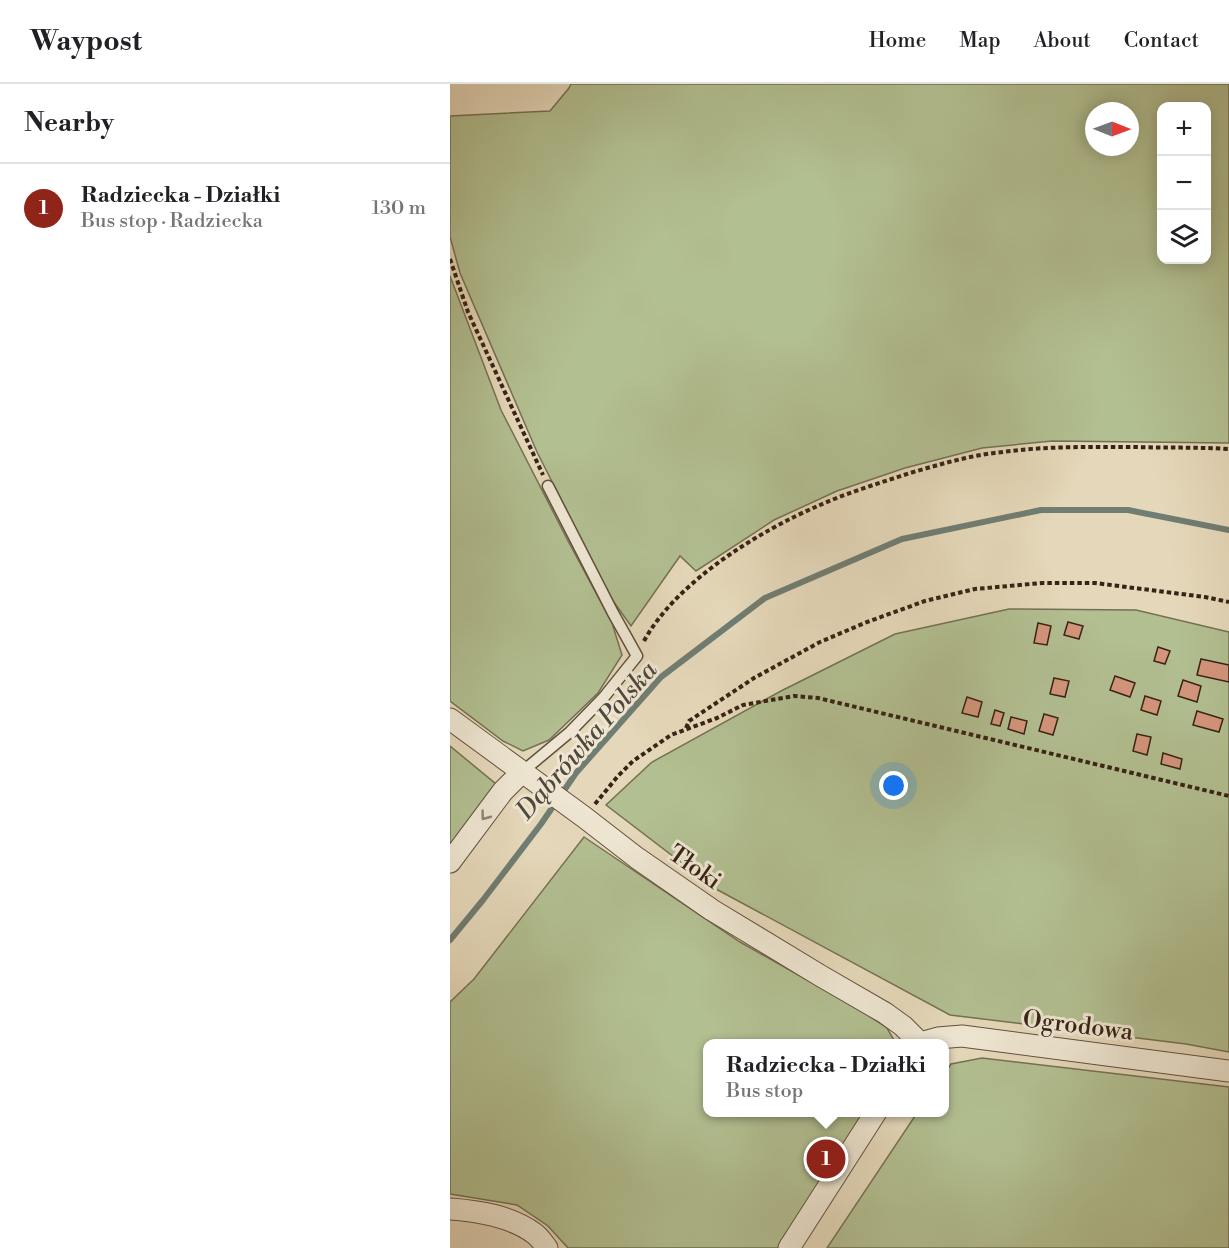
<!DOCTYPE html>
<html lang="en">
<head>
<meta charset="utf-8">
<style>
  body { margin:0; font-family:"Libre Bodoni",serif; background:#f6f6f6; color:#202124 }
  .controls { position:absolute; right:18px; top:18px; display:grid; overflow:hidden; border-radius:12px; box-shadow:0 3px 15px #0003 }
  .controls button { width:54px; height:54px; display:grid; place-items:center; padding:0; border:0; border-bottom:2px solid #e0e0e0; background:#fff; color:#202124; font:30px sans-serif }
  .compass { position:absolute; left:635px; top:18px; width:54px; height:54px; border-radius:50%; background:#fff; box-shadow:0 3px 15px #0003; rotate:91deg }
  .you { position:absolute; left:444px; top:702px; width:21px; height:21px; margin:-15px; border:4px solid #fff; border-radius:50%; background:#1a73e8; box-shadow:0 0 0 9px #1a73e833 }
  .badge { display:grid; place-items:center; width:39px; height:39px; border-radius:50%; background:#8f2418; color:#fff; font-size:20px; font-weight:700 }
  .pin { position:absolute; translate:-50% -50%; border:3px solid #fff; box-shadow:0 2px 6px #0006 }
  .popup { position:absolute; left:253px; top:955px; width:246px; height:78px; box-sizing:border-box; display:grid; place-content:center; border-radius:12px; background:#fff; filter:drop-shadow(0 2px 4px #0005); font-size:20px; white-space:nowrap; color:#757577 }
  .popup b { font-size:22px; color:#202124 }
  .popup::after { content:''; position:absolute; left:50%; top:100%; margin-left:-12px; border:12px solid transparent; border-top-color:#fff }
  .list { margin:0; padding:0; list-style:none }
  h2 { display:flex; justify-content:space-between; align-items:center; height:78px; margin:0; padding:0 24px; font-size:26px }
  h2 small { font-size:20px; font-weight:400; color:#757577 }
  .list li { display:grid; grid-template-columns:39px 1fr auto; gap:18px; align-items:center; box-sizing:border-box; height:90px; padding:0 24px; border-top:2px solid #e0e0e0 }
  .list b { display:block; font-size:22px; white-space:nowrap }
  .list p { margin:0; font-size:20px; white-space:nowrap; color:#757577 }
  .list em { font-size:20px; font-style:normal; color:#757577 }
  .icon { flex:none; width:33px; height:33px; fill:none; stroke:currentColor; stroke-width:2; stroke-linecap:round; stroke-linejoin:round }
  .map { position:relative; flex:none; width:779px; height:1164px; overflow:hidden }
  header { display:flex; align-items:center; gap:36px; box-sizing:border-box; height:84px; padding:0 30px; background:#fff; border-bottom:2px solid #e0e0e0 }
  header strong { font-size:28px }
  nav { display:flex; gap:33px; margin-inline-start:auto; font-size:21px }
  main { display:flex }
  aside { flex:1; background:#fff }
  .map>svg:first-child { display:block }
  .green { fill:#b2bf91; stroke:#747153; stroke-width:1.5; fill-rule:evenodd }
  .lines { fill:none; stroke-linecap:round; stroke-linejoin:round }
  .stream { stroke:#707d72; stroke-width:6 }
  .building { fill:#d4967c; stroke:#372315; stroke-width:1.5 }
  .lane-casing { stroke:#62503e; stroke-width:13 }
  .street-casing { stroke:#62503e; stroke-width:23 }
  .path { stroke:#372315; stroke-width:4; stroke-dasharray:4.5 3; stroke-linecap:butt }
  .lane { stroke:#eee6d2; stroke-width:10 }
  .street { stroke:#eee6d2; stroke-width:21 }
  .oneway { stroke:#928474 }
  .labels { text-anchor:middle; stroke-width:6; stroke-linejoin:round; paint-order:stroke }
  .street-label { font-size:24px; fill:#372315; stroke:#eee6d2 }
  .water-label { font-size:26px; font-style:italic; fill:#4f483c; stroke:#eee6d2 }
</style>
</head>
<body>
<header>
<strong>Waypost</strong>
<nav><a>Home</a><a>Map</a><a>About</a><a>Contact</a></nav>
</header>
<main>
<aside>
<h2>Nearby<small></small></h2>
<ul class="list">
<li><span class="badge">1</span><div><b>Radziecka - Działki</b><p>Bus stop · Radziecka</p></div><em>130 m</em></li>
</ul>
</aside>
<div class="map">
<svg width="779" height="1164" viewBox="0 0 779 1164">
  <rect width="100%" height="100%" fill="#e5d8ba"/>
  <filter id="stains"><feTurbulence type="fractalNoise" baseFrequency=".00333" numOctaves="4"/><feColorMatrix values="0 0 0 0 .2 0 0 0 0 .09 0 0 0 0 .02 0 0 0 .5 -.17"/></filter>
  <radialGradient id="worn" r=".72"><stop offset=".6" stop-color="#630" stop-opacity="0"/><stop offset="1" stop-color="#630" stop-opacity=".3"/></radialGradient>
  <!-- green -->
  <path class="green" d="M121,0H779V359L602,357L532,364L455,384L387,407L324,436L246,487L230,472L181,542L161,514L87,368L10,189L0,153V32L100,27L119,4ZM712,22H756V176H712ZM644,27H680V63H644Z
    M0,192L51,326L117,455L162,539L172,571L148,609L99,656L73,667L53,657L0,617Z
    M559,525L686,526L779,548V968L736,960L500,931L266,805L156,721L202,678L331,607L445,550Z
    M0,662L46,700L0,764Z
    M134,753L290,858L412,927L437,944L444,956L445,959L258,960V1028L417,1029L330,1164H118L98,1142L67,1121L0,1110V918L24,895Z
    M532,974L779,1003V1164H377L467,1029L494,1028L495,989L501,980Z"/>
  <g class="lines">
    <!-- stream -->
    <path class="stream" d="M0,856L33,816L91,740L126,689L211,593L315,514L452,455L591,426H678L779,446"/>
  </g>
  <!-- building -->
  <path class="building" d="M618,538L633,542L629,555L614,551Z
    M588,539L601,542L597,561L584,559Z
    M708,563L720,567L715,580L704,577Z
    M751,575L779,581V598L747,591Z
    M665,592L685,599L680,613L660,606Z
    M604,594L619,597L615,613L600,610Z
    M733,596L751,602L747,618L728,612Z
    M695,612L711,617L707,631L691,626Z
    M517,613L532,618L528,633L512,629Z
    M545,626L554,629L550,642L541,640Z
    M747,627L773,635L769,648L743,641Z
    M594,630L608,634L603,651L589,647Z
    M561,633L577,637L574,650L558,645Z
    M687,650L701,653L697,671L683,667Z
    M713,669L732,675L730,685L711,680Z"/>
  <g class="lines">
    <!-- lane casing -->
    <g class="lane-casing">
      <path id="lane" d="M72,688L120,648L154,613L187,572L163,529L98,402"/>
    </g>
    <!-- street casing -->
    <g class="street-casing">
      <path id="street" d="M0,635L134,733L187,774L262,826L371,892L435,929L453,942L470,959
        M0,778L53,707L72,688
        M470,959L488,954L512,952L779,987
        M0,1125C29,1127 61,1132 85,1150C90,1154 94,1160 97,1164
        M339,1164L426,1028"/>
    </g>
    <!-- path -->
    <path class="path" d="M0,175L18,228L93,391
      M194,557C226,498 309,447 370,421C399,408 430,399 460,389C491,380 521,371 553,368C596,362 640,363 684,363C716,364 747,363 779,365
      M236,644L239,637L304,594L370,558L417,538L475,517L525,505L592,499H645L755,513L779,518
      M145,720L168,692L183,677L221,651L267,634L293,621L344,612L368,614L779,712"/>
    <!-- lane -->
    <use href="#lane" class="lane"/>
    <!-- street -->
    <use href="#street" class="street"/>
  </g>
  <!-- one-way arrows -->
  <defs><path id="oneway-chevron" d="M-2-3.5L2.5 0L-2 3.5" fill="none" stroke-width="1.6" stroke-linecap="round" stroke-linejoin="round" transform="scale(1.5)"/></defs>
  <use class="oneway" href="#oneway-chevron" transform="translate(35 732) rotate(127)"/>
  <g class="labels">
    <!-- street labels -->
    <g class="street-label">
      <text transform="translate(245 783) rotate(35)" y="8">Tłoki</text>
      <text transform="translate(628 941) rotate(7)" y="8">Ogrodowa</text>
    </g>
    <!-- water labels -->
    <g class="water-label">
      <text transform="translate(136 656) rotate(-49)" y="9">Dąbrówka Polska</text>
    </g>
  </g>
  <rect width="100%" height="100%" filter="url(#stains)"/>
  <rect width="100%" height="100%" fill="url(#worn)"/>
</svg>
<div class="controls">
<button>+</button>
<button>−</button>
<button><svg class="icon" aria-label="layers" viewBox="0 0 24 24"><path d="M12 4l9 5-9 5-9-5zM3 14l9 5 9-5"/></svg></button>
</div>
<svg class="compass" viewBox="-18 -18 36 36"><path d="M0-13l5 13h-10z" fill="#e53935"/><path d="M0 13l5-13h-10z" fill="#757577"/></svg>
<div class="you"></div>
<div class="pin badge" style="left:376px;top:1075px">1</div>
<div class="popup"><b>Radziecka - Działki</b>Bus stop</div>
</div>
</main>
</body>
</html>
